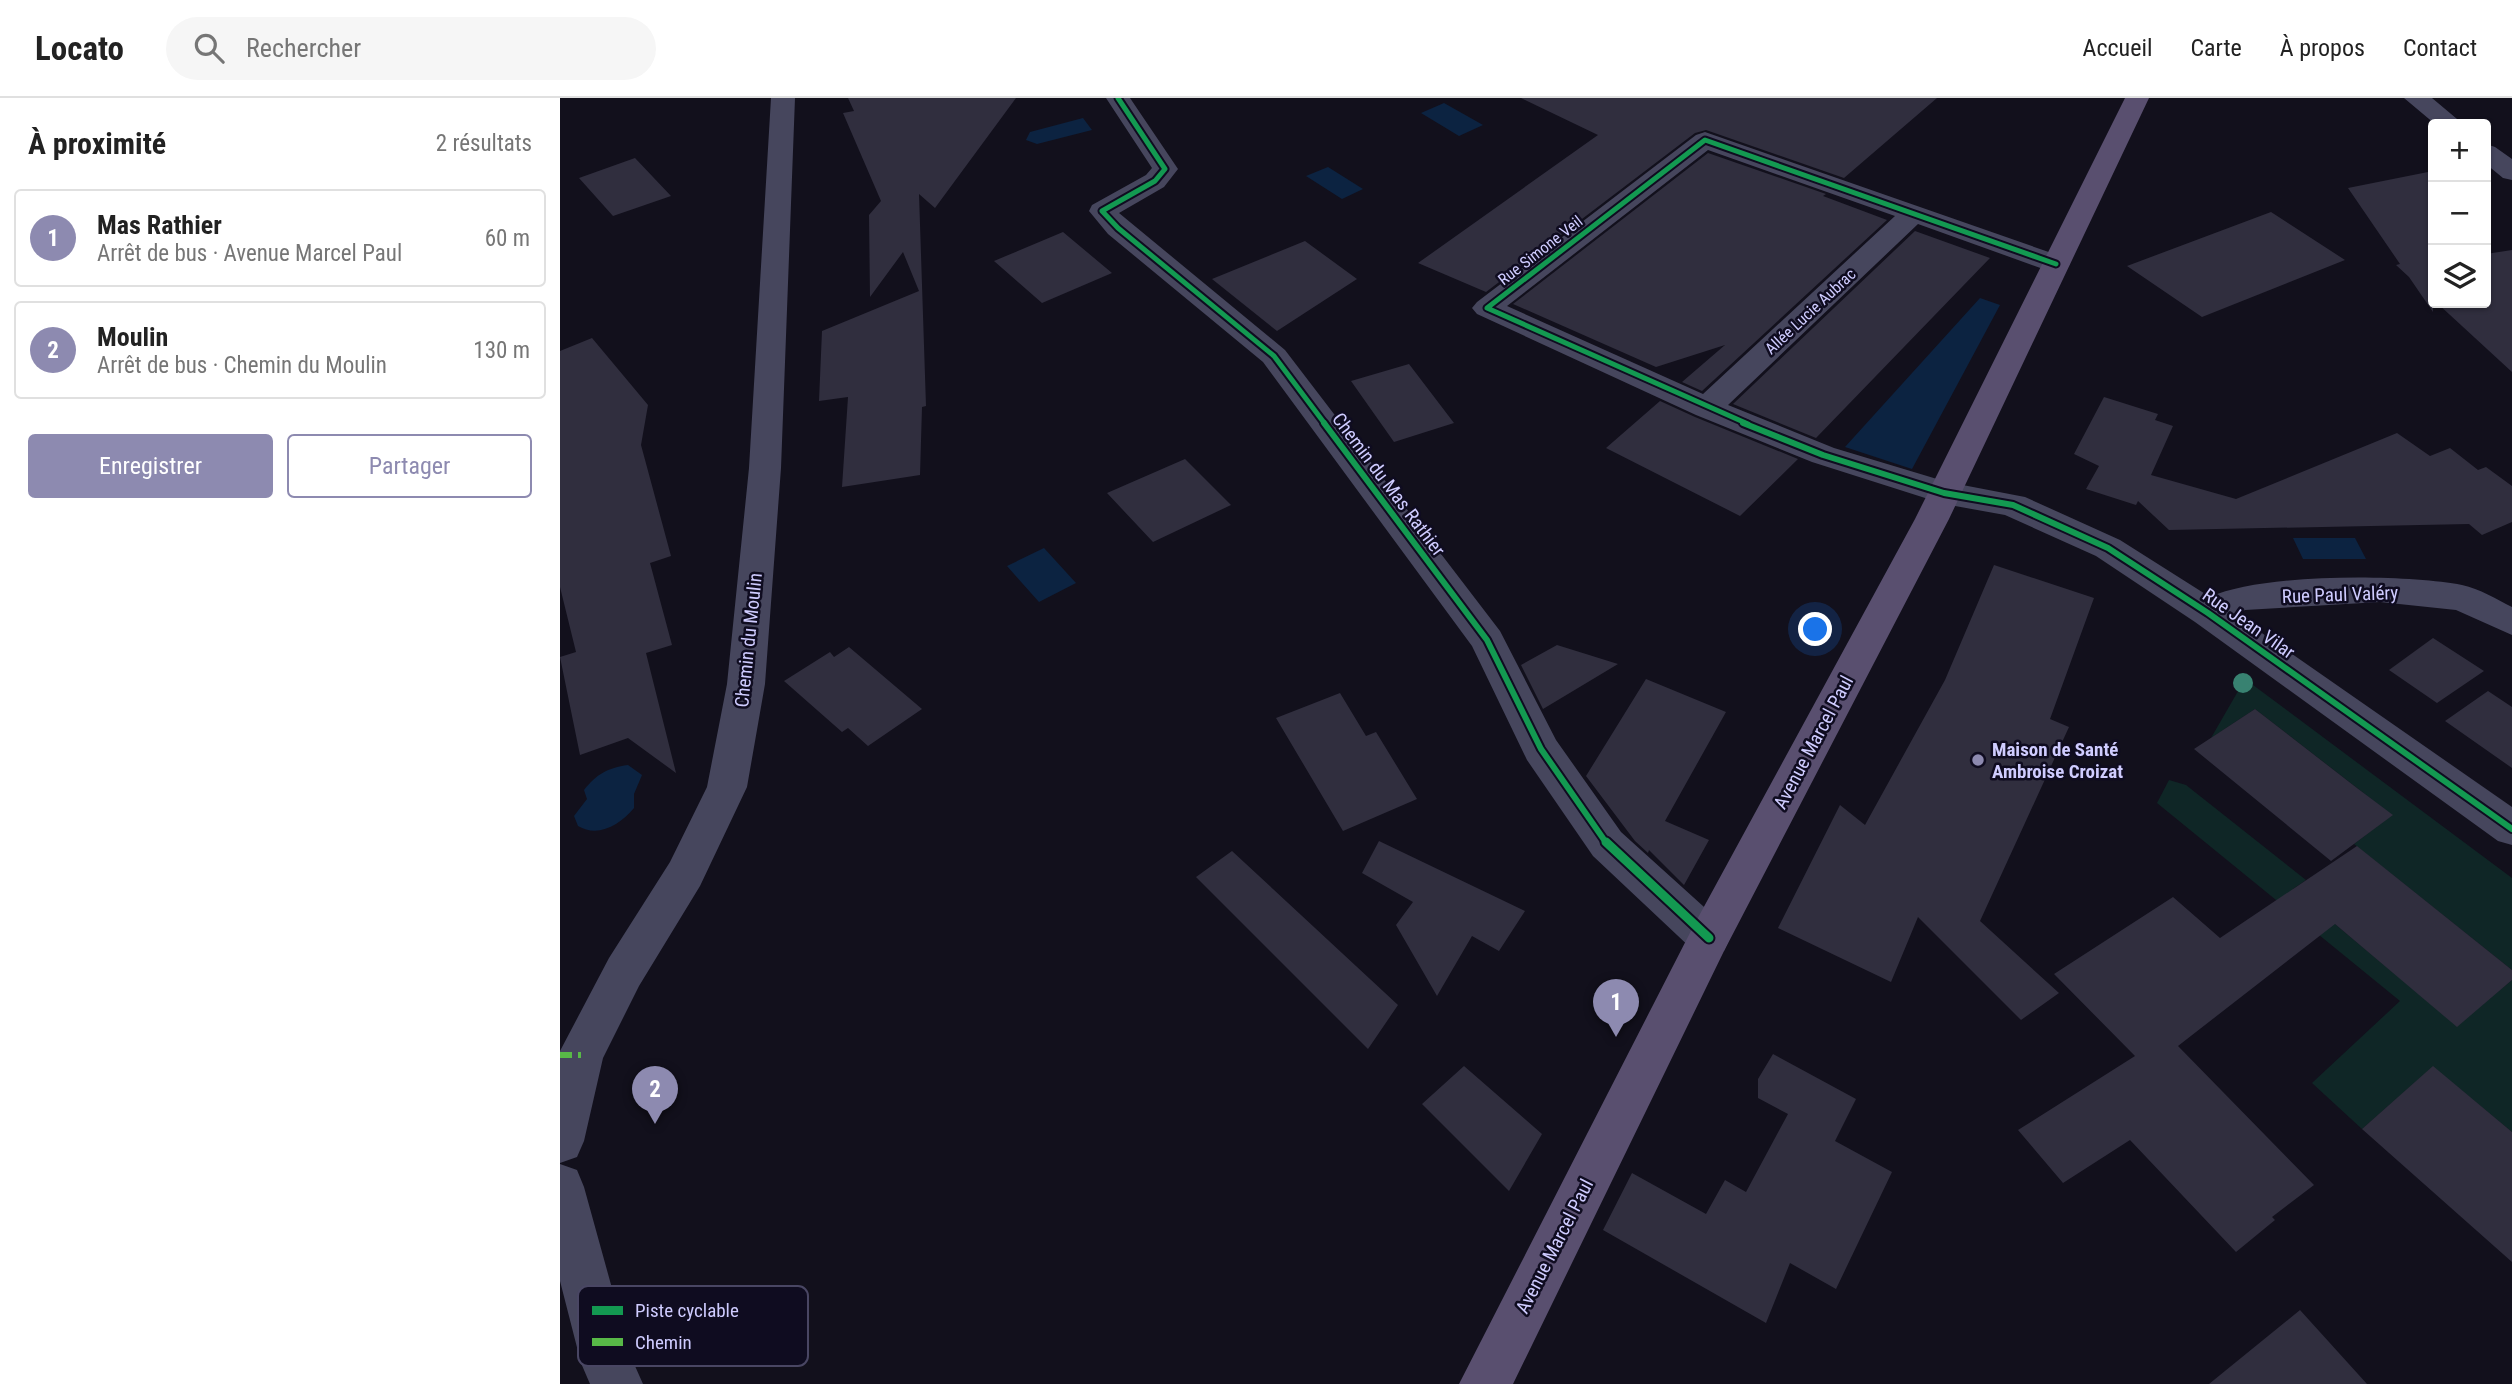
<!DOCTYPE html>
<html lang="fr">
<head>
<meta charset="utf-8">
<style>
  body { margin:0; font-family:"Roboto Condensed",sans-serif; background:#f6f6f6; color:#222 }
  .controls { position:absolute; right:21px; top:21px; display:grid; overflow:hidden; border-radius:7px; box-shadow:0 2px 5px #0004 }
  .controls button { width:63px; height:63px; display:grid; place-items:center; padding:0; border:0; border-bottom:2px solid #e0e0e0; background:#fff; color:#222; font:35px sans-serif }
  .you { position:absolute; left:1256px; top:532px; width:24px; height:24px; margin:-18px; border:5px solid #fff; border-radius:50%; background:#1a73e8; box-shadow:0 0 0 10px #1a73e833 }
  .badge { display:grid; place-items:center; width:46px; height:46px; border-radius:50%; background:#8d8ab0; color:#fff; font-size:23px; font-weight:700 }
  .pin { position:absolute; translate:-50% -58px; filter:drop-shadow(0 2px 4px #0008) }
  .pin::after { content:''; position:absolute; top:37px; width:24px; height:21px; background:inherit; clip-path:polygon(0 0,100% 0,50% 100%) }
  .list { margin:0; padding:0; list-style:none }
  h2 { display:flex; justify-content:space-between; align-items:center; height:91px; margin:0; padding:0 28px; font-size:30px }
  h2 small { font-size:23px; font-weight:400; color:#767676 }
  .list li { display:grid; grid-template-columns:46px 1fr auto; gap:21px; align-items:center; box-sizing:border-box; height:98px; margin:0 14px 14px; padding:0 14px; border:2px solid #e0e0e0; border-radius:7px }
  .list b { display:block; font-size:26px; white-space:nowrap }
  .list p { margin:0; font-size:23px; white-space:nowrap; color:#767676 }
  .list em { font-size:23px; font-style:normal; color:#767676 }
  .actions { display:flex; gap:14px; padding:21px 28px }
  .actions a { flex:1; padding:16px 0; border:2px solid #8d8ab0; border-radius:7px; text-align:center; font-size:24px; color:#8d8ab0 }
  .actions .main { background:#8d8ab0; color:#fff }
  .icon { flex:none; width:38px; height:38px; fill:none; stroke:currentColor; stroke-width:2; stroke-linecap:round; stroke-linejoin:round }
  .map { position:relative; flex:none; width:1952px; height:1286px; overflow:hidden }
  header { display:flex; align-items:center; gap:42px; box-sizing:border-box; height:98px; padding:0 35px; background:#fff; border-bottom:2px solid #e0e0e0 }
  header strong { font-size:33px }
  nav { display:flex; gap:38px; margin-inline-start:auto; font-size:24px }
  .search { width:490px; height:63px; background:#f6f6f6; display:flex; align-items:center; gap:18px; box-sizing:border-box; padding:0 24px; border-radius:38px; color:#767676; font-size:26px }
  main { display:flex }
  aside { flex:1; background:#fff }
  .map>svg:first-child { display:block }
  .green { fill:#0f2626 }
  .water { fill:#0c2341 }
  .building { fill:#302e3e }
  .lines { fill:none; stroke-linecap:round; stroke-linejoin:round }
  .minor { fill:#46465d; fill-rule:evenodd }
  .major { fill:#594f6f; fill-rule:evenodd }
  .quiet { stroke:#58b947; stroke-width:6; stroke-dasharray:12 6; stroke-linecap:butt }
  .cycleway-far2-casing { stroke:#0f0c20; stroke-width:9 }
  .cycleway-far1-casing { stroke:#0f0c20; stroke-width:10 }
  .cycleway-casing { stroke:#0f0c20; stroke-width:13 }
  .cycleway-far2 { stroke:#139951; stroke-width:5 }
  .cycleway-far1 { stroke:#139951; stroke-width:6 }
  .cycleway { stroke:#139951; stroke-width:9 }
  .tree { fill:#388271 }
  .poi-dot { fill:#8d8ab0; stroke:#0f0c20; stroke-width:2.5 }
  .labels { text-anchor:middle; stroke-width:5; stroke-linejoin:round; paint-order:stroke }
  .far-street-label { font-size:16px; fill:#cfccff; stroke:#0f0c20 }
  .street-label { font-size:19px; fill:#cfccff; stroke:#0f0c20 }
  .poi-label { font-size:19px; font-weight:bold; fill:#cfccff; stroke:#0f0c20; text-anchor:start }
  .key { fill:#0f0c20; stroke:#494663; stroke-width:2 }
  .key-label { font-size:19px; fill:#cfccff }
</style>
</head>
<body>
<header>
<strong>Locato</strong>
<div class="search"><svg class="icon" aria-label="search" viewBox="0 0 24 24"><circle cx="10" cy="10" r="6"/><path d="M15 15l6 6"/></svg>Rechercher</div>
<nav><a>Accueil</a><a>Carte</a><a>À propos</a><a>Contact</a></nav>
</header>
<main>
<aside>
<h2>À proximité<small>2 résultats</small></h2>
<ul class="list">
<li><span class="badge">1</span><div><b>Mas Rathier</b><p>Arrêt de bus · Avenue Marcel Paul</p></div><em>60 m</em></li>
<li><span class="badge">2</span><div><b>Moulin</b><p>Arrêt de bus · Chemin du Moulin</p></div><em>130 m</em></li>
</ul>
<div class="actions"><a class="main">Enregistrer</a><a>Partager</a></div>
</aside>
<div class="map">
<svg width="1952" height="1286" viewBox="0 0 1952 1286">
  <rect width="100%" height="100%" fill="#12101c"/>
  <!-- green -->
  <path class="green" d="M1685,581L1952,780V872L1794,746L1832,717L1695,611L1651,640Z
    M1609,682L1626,687L1746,782L1733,791L1897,928L1952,882V1034L1873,969L1802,1031L1752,985L1840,903L1597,705Z"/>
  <!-- water -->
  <path class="water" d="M884,5L923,27L899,38L861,15Z
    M523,20L532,32L477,46L466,42L470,34Z
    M768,69L803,91L782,101L746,78Z
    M1420,200L1440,207L1352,371L1285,349Z
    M1733,440H1795L1806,461H1743Z
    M484,450L516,485L479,504L447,468Z
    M68,667L82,677L74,696V710C60,727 38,740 18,728L14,718L27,701L24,692C37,676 47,670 68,667Z"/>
  <!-- building -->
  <path class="building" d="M288,0H456L375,110L359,96L366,308L362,309L360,377L282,389L288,299L259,303L262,233L359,193L343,154L310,199L309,117L321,103L283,15L294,13Z
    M961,0H1377L1284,80L1146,32L1135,35L926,194L858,165L1038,37Z
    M1148,55L1266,96L1263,98L1327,122L1142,293L1122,284L1165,247L1096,269L953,206Z
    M75,60L111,98L53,118L19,80Z
    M1873,73V214L1849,179L1836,167L1840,166L1788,90Z
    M1711,114L1785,162L1642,219L1567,168Z
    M1355,133L1430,160L1256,340L1173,306Z
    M503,134L552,175L482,205L434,163Z
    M745,143L797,181L717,233L652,181Z
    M1952,152V274L1877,205H1926V156Z
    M32,240L88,307L81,347L111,458L90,465L112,547L86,555L116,675L68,640L20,657L0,559L16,554L0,489V253Z
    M849,266L894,325L834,344L791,283Z
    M1544,299L1598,316L1595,322L1613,328L1591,377L1676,401L1837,335L1870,358L1890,350L1918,372L1926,369L1952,388V424L1922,437L1909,426L1609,432L1578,403L1576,407L1526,391L1539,368L1514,356Z
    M1100,303L1135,319L1238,361L1180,418L1046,350Z
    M625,361L671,407L593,444L547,395Z
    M1434,467L1534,500L1490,621L1509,629L1420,823L1499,895L1461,922L1358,819L1331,884L1218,830L1280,707L1305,727L1385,582Z
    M1873,540L1924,573L1877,605L1829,572Z
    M997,547L1058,566L983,611L961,567Z
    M289,549L362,611L308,648L288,630L282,634L224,583L270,554L274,559Z
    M1086,581L1166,614L1105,723L1149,742L1124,787L1089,752L1088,755L1075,743L1026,678Z
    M1928,593L1952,609V670L1885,623Z
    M780,595L806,638L816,634L857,701L783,733L716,620Z
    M1695,611L1797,690L1833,717L1771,763L1634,651Z
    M819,743L965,813L939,853L912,838L877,898L836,827L853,804L802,775Z
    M1797,748L1952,872V882L1897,929L1775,826L1618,948L1754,1087L1712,1119L1715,1122L1676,1154L1570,1042L1503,1085L1458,1032L1575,958L1494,876L1613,799L1660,840Z
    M672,753L838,907L808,951L636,779Z
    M1213,956L1296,1001L1275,1043L1332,1074L1276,1191L1230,1165L1206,1225L1043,1132L1072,1075L1146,1116L1165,1082L1186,1094L1228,1016L1198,1000V981Z
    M904,968L982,1036L949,1093L862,1006Z
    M1873,968L1952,1034V1164L1802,1031Z
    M1740,1212L1807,1286H1649Z"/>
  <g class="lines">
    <!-- minor -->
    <path class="minor" d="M211,0H235L221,370L205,586L187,689L140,788L79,888L43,960L24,1043L17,1059L0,1065V953L49,860L110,764L147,689L167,586L189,370Z
      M546,0H570L618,71L604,89L559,115L725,252L940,533L996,642L1061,734L1164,827L1170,840L1164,853L1149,858L1134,853L1033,758L967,662L912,548L703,264L548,136L529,113L532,107L586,77L592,70Z
      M1844,0H1872L1903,26H1875Z
      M1145,34L1506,160L1510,166L1506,172L1496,174L1486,172L1358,126L1168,307L1274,350L1387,384L1465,399L1560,442L1650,499C1703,475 1844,476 1902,487C1920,491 1936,501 1952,509V537L1896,512L1820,504L1685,512L1676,517L1952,709V747L1938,743L1635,524L1536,458L1445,417L1384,406L1252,364L1136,317L917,216L912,210L917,204L1136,37ZM1148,52L1335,118L1143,296L947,208Z
      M1926,46L1935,49L1952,61V82L1943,80L1926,66Z
      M0,1066L17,1072L24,1089L71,1259L83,1286H30L21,1265L0,1183Z"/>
    <!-- major -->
    <path class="major" d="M1565,0H1589L1389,421L1164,853L953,1286H899L1134,827L1355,421Z"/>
    <!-- quiet -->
    <path class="quiet" d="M0,957H21"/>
    <!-- cycleway-far2 casing -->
    <g class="cycleway-far2-casing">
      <path id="cycleway-far2" d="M558,0L605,71L595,83L542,113L558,130L714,258L765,326
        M1188,326L927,210L1145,42L1496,166"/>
    </g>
    <!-- cycleway-far1 casing -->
    <g class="cycleway-far1-casing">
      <path id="cycleway-far1" d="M764,325L927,542L981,651L1047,746
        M1183,325L1263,357L1384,395L1453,407L1548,450L1648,515L1952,731"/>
    </g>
    <!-- cycleway casing -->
    <g class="cycleway-casing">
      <path id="cycleway" d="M1046,744L1149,840"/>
    </g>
    <!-- cycleway-far2 -->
    <use href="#cycleway-far2" class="cycleway-far2"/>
    <!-- cycleway-far1 -->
    <use href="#cycleway-far1" class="cycleway-far1"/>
    <!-- cycleway -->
    <use href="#cycleway" class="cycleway"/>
  </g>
  <!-- trees -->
  <circle class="tree" cx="1683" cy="585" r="10"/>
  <!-- markers -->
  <circle class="poi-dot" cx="1418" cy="662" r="7"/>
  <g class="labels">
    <!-- far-street labels -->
    <g class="far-street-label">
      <text transform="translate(980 152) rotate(-38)" y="6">Rue Simone Veil</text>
      <text transform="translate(1250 213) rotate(-43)" y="6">Allée Lucie Aubrac</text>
    </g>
    <!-- street labels -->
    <g class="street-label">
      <text transform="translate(829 386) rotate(53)" y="7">Chemin du Mas Rathier</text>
      <text transform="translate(1780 496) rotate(-2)" y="7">Rue Paul Valéry</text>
      <text transform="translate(1689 525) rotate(35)" y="7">Rue Jean Vilar</text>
      <text transform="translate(188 542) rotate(-84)" y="7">Chemin du Moulin</text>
      <text transform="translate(1253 644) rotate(-62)" y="7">Avenue Marcel Paul</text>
      <text transform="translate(994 1148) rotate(-63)" y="7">Avenue Marcel Paul</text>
    </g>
    <!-- poi labels -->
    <g class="poi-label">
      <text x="1432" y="658">Maison de Santé<tspan x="1432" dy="22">Ambroise Croizat</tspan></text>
    </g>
  </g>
  <!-- legend -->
  <rect x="18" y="1188" width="230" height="80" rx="10" class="key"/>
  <rect x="32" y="1208" width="31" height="9" fill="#139951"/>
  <rect x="32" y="1240" width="31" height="8" fill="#58b947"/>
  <g class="key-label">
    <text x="75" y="1219">Piste cyclable</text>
    <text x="75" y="1251">Chemin</text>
  </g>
</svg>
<div class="controls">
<button>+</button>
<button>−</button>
<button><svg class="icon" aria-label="layers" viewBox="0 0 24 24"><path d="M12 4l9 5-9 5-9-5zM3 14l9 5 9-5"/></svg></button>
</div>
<div class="you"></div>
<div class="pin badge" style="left:1056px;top:939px">1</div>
<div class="pin badge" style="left:95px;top:1026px">2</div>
</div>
</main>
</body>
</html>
